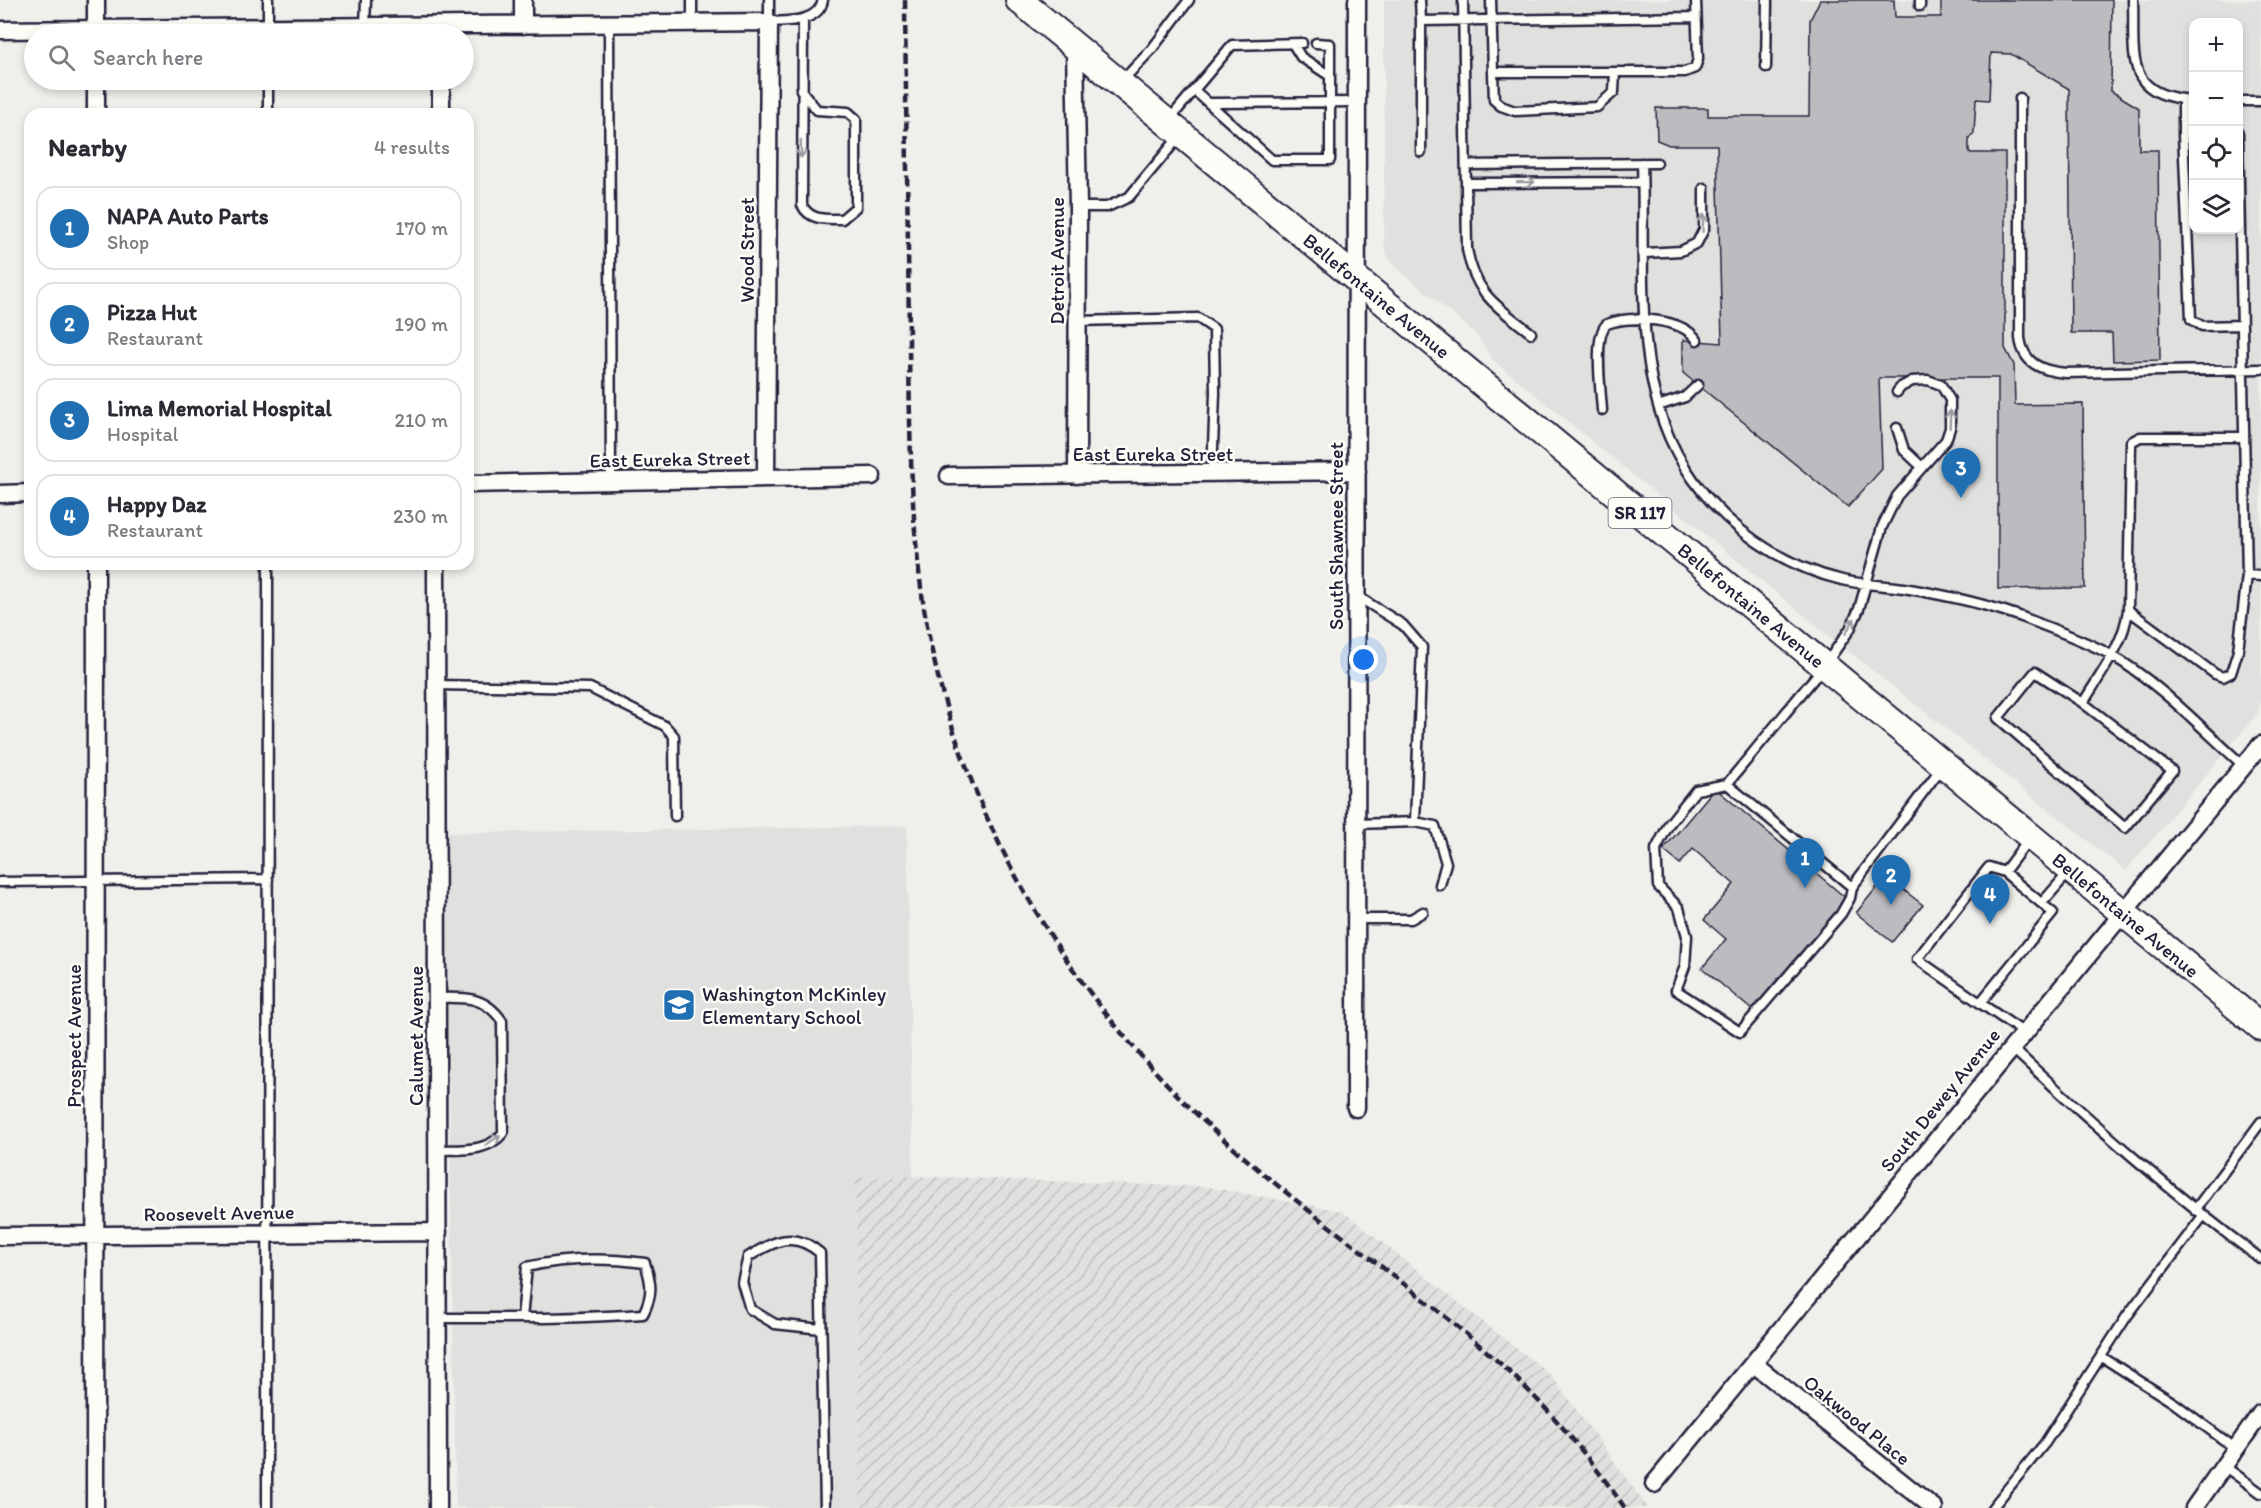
<!DOCTYPE html>
<html lang="en">
<head>
<meta charset="utf-8">
<style>
  body { margin:0; font-family:Itim,sans-serif; background:#f7f7f7; color:#2b2b33 }
  .controls { position:absolute; right:18px; top:18px; display:grid; overflow:hidden; border-radius:12px; box-shadow:0 3px 9px #0003 }
  .controls button { width:54px; height:54px; display:grid; place-items:center; padding:0; border:0; border-bottom:2px solid #e1e1e2; background:#fff; color:#2b2b33; font:30px sans-serif }
  .you { position:absolute; left:1364px; top:660px; width:21px; height:21px; margin:-15px; border:4px solid #fff; border-radius:50%; background:#1a73e8; box-shadow:0 0 0 9px #1a73e833 }
  .badge { display:grid; place-items:center; width:39px; height:39px; border-radius:50%; background:#1f6fb2; color:#fff; font-size:20px; font-weight:700 }
  .pin { position:absolute; translate:-50% -50px; filter:drop-shadow(0 2px 3px #0008) }
  .pin::after { content:''; position:absolute; top:32px; width:21px; height:18px; background:inherit; clip-path:polygon(0 0,100% 0,50% 100%) }
  .list { margin:0; padding:0; list-style:none }
  h2 { display:flex; justify-content:space-between; align-items:center; height:78px; margin:0; padding:0 24px; font-size:26px }
  h2 small { font-size:20px; font-weight:400; color:#7c7c81 }
  .list li { display:grid; grid-template-columns:39px 1fr auto; gap:18px; align-items:center; box-sizing:border-box; height:84px; margin:0 12px 12px; padding:0 12px; border:2px solid #e1e1e2; border-radius:18px }
  .list b { display:block; font-size:22px; white-space:nowrap }
  .list p { margin:0; font-size:20px; white-space:nowrap; color:#7c7c81 }
  .list em { font-size:20px; font-style:normal; color:#7c7c81 }
  .icon { flex:none; width:33px; height:33px; fill:none; stroke:currentColor; stroke-width:2; stroke-linecap:round; stroke-linejoin:round }
  .map { position:relative; flex:none; width:2261px; height:1508px; overflow:hidden }
  .search { position:absolute; background:#fff; box-shadow:0 3px 9px #0003; left:24px; top:24px; width:450px; height:66px; display:flex; align-items:center; gap:15px; box-sizing:border-box; padding:0 21px; border-radius:33px; color:#7c7c81; font-size:22px }
  .panel { position:absolute; background:#fff; box-shadow:0 3px 9px #0003; left:24px; top:108px; width:450px; height:462px; border-radius:18px }
  .map>svg:first-child { display:block }
  .built { fill:#e0e0df; fill-rule:evenodd }
  .industrial { fill:url(#industrial-furrows) }
  .building { fill:#bcbcc0; stroke:#22223b; stroke-width:1.5 }
  .lines { fill:none; stroke-linecap:round; stroke-linejoin:round }
  .lane-casing { stroke:#22223b; stroke-width:13 }
  .street-casing { stroke:#22223b; stroke-width:21 }
  .primary-casing { stroke:#22223b; stroke-width:30 }
  .lane { stroke:#fdfcf7; stroke-width:8 }
  .street { stroke:#fdfcf7; stroke-width:16 }
  .primary { stroke:#fdfcf7; stroke-width:26 }
  .rail { stroke:#22223b; stroke-width:4.5; stroke-dasharray:9 4.5; stroke-linecap:butt }
  .oneway { stroke:#9a9aa2 }
  .labels { text-anchor:middle; stroke-width:5; stroke-linejoin:round; paint-order:stroke }
  .shield { fill:#fdfcf7; stroke:#646373; stroke-width:1.5 }
  .shield-label { font-size:18px; font-weight:bold; fill:#22223b }
  .street-label { font-size:20px; fill:#22223b; stroke:#fdfcf7 }
  .poi-label { font-size:20px; fill:#22223b; stroke:#fdfcf7; text-anchor:start }
</style>
</head>
<body>
<div class="map">
<svg width="2261" height="1508" viewBox="0 0 2261 1508">
  <defs>
    <pattern id="industrial-furrows" width="10" height="10" patternUnits="userSpaceOnUse" patternTransform="scale(1.5)"><rect width="10" height="10" fill="#e0e0df"/><path d="M-1 1l2-2M0 10L10 0M9 11l2-2" fill="none" stroke="#c0c0c0"/></pattern>
  </defs>
  <rect width="100%" height="100%" fill="#f0efec"/>
  <filter id="ink" filterUnits="userSpaceOnUse"><feTurbulence type="fractalNoise" baseFrequency=".0167" numOctaves="2"/><feDisplacementMap in="SourceGraphic" scale="12" xChannelSelector="R" yChannelSelector="G"/><feConvolveMatrix kernelMatrix="1 2 1 2 8 2 1 2 1" color-interpolation-filters="sRGB"/></filter>
  <g filter="url(#ink)">
    <!-- built -->
    <path class="built" d="M1384,0H2261V702L2257,714L2126,871L1829,636L1493,360L1476,334L1391,263L1384,247ZM2194,22H2238V230H2194Z
      M907,826L913,1176L855,1177L860,1508H456L445,833Z"/>
    <!-- industrial -->
    <path class="industrial" d="M913,1176L1208,1187L1342,1211L1551,1375L1648,1508H860L855,1177Z"/>
    <!-- building -->
    <path class="building" d="M1820,0H1894L1895,17H1941V0H2112L2111,91L2139,108V150H2158L2160,360L2113,361L2112,333H2071L2069,89L2011,54L1991,53L1989,100L1976,99L1974,133L1969,138V153H2005V348L2014,365L2015,405L2083,404L2085,588L1998,589V378H1879L1882,469L1848,507L1683,373V340L1722,343L1717,145H1669L1657,140L1656,108H1708V116H1809L1810,20Z
      M1715,788L1847,899L1753,1011L1702,968L1726,939L1704,920L1734,884L1693,849L1680,864L1663,850Z
      M1886,876L1923,905L1892,942L1856,913Z"/>
    <g class="lines">
      <!-- lane casing -->
      <g class="lane-casing">
        <path id="lane" d="M769,0V22C786,21 819,23 823,0
          M1420,0L1421,21L1696,17
          M1463,0L1467,249C1475,295 1497,306 1531,333
          M1491,0L1493,72H1685L1695,68L1698,59L1696,0
          M1920,0V6
          M2133,0C2135,55 2122,96 2194,100
          M1421,21V152
          M692,23V0
          M609,24L611,481
          M365,26L366,0
          M268,30V0
          M1293,44L1301,57L1330,76
          M1766,67L1767,0
          M1493,72L1494,100L1501,106L1515,111L1597,107L1614,92L1615,72
          M1122,81L1152,49L1189,0
          M801,90L817,110L848,112L856,119V207L842,219C826,219 810,221 802,205L803,19
          M1194,90L1272,160H1330V44L1316,43
          M2020,98V338C2023,364 2042,371 2066,373L2261,369
          M2183,99V133H2194
          M2238,101H2261
          M1211,103L1357,102
          M268,114V80
          M1169,120L1232,45L1302,43
          M2183,133L2191,319L2202,326L2242,325
          M1642,163C1645,242 1636,334 1659,409C1684,494 1756,559 1842,580C1862,585 1884,585 1904,588C1949,596 1993,605 2035,622C2060,632 2088,642 2111,655C2161,684 2202,729 2245,767
          M1468,165L1657,163
          M1468,183L1642,182
          M1078,207H1107L1129,197L1179,137
          M1645,253L1681,251L1697,243L1704,229V188
          M1078,321L1198,318L1214,329L1215,393L1212,474
          M1897,392L1901,387L1912,381L1928,380L1941,385L1950,400V428L1946,440L1897,496L1882,527L1859,609L1850,629L1825,665L1727,784L1852,887L1942,767
          M1658,406L1685,397L1698,385
          M1602,410C1601,392 1593,335 1607,324C1631,315 1682,318 1697,340
          M1897,428L1904,450L1922,467
          M2247,575L2261,576
          M2128,610L2215,674L2223,677L2231,673L2238,651L2247,575L2238,133
          M436,685L590,688L665,726L674,736L675,816
          M2083,703L2172,771L2125,828L1998,718L2035,672L2083,703C2101,673 2124,644 2128,610L2131,442L2140,437H2243
          M1727,784L1696,790L1669,824L1656,849L1658,886L1679,908L1687,936L1685,966L1676,990L1740,1032L1841,914L1850,898L1852,887
          M1415,822L1435,826L1446,863L1440,885
          M1357,824L1415,822L1422,647L1403,625L1357,596
          M2004,872L2053,913L1980,1003L1917,959L1989,867L2004,872L2028,840
          M0,882L268,879
          M2042,903L2069,872
          M1357,919H1411L1423,912
          M437,998C465,997 485,996 502,1021L503,1133C487,1153 461,1149 437,1150
          M1980,1003L2023,1032
          M2011,1047C2091,1122 2172,1194 2261,1259
          M2195,1210L2261,1122
          M438,1318C506,1318 575,1319 643,1314C653,1295 652,1284 645,1263C606,1258 565,1258 527,1267L522,1318
          M821,1329L775,1324L750,1309L742,1282L748,1257C774,1241 794,1230 820,1253L825,1508
          M2102,1357L2174,1403L2236,1449
          M2224,1466L2261,1493
          M267,1508L268,564
          M1992,1508L2045,1443L2127,1316L2203,1216"/>
      </g>
      <!-- street casing -->
      <g class="street-casing">
        <path id="street" d="M96,0V34
          M523,25V0
          M0,30L769,22L766,478
          M1075,47L1078,207L1077,475
          M96,80V114
          M441,114V80
          M949,476L1357,471
          M468,484L872,476
          M0,494L30,493
          M436,564L438,1508
          M1356,1108L1357,0
          M0,1236L438,1232
          M1754,1364L1934,1508
          M1654,1484L2261,745
          M95,1508L96,564
          M2194,1508L2261,1413"/>
      </g>
      <!-- primary casing -->
      <g class="primary-casing">
        <g id="primary">
          <path id="s1" d="M1019,0L2261,1027"/>
        </g>
      </g>
      <!-- lane -->
      <use href="#lane" class="lane"/>
      <!-- street -->
      <use href="#street" class="street"/>
      <!-- primary -->
      <use href="#primary" class="primary"/>
      <!-- rail -->
      <path class="rail" d="M905,0C906,113 908,226 909,339C910,444 910,548 932,651C971,831 1072,997 1206,1123C1299,1211 1408,1280 1503,1366C1549,1408 1589,1457 1625,1508"/>
    </g>
    <!-- one-way arrows -->
    <defs><path id="oneway-shaft" d="M-6 0H5M1.5-3L5.5 0L1.5 3" fill="none" stroke-width="1.6" stroke-linecap="round" stroke-linejoin="round" transform="scale(1.5)"/></defs>
    <g class="oneway">
      <use href="#oneway-shaft" transform="translate(801 149) rotate(89)"/>
      <use href="#oneway-shaft" transform="translate(1526 182) rotate(-1)"/>
      <use href="#oneway-shaft" transform="translate(1703 223) rotate(-87)"/>
      <use href="#oneway-shaft" transform="translate(1950 419) rotate(-88)"/>
      <use href="#oneway-shaft" transform="translate(1850 626) rotate(-60)"/>
      <use href="#oneway-shaft" transform="translate(493 1140) rotate(-33)"/>
    </g>
  </g>
  <!-- icons -->
  <defs>
    <g id="school-square" transform="scale(1.725)"><rect x="-9" y="-9" width="18" height="18" rx="4" fill="#1f6fb2" stroke="#fdfcf7"/><path d="M0-5L7-2L0 1L-7-2ZM-4 1L0 2.5L4 1V4Q0 6-4 4Z" fill="#fff"/></g>
  </defs>
  <g fill-rule="evenodd">
    <use href="#school-square" x="679" y="1005"/>
  </g>
  <g class="labels">
    <!-- shield labels -->
    <rect class="shield" x="1608.5" y="498" width="63" height="30" rx="4.5"/>
    <g class="shield-label">
      <text x="1640" y="519">SR 117</text>
    </g>
    <!-- street labels -->
    <g class="street-label">
      <text transform="translate(747 250) rotate(-90)" y="7">Wood Street</text>
      <text transform="translate(1057 261) rotate(-90)" y="7">Detroit Avenue</text>
      <text dy="7" stroke="none"><textPath href="#s1" startOffset="464">Bellefontaine Avenue</textPath></text>
      <text x="1153" y="461">East Eureka Street</text>
      <text transform="translate(670 459) rotate(-1)" y="7">East Eureka Street</text>
      <text transform="translate(1336 536) rotate(-90)" y="7">South Shawnee Street</text>
      <text dy="7" stroke="none"><textPath href="#s1" startOffset="950">Bellefontaine Avenue</textPath></text>
      <text dy="7" stroke="none"><textPath href="#s1" startOffset="1436">Bellefontaine Avenue</textPath></text>
      <text transform="translate(74 1036) rotate(-90)" y="7">Prospect Avenue</text>
      <text transform="translate(416 1036) rotate(-90)" y="7">Calumet Avenue</text>
      <text transform="translate(1940 1100) rotate(-51)" y="7">South Dewey Avenue</text>
      <text transform="translate(219 1213) rotate(-1)" y="7">Roosevelt Avenue</text>
      <text transform="translate(1857 1420) rotate(39)" y="7">Oakwood Place</text>
    </g>
    <!-- poi labels -->
    <g class="poi-label">
      <text x="702" y="1001">Washington McKinley<tspan x="702" dy="23">Elementary School</tspan></text>
    </g>
  </g>
</svg>
<div class="controls">
<button>+</button>
<button>−</button>
<button><svg class="icon" aria-label="locate" viewBox="0 0 24 24"><circle cx="12" cy="12" r="6"/><path d="M12 2v4M12 18v4M2 12h4M18 12h4"/></svg></button>
<button><svg class="icon" aria-label="layers" viewBox="0 0 24 24"><path d="M12 4l9 5-9 5-9-5zM3 14l9 5 9-5"/></svg></button>
</div>
<div class="you"></div>
<div class="pin badge" style="left:1805px;top:888px">1</div>
<div class="pin badge" style="left:1891px;top:905px">2</div>
<div class="pin badge" style="left:1961px;top:498px">3</div>
<div class="pin badge" style="left:1990px;top:924px">4</div>
<div class="search"><svg class="icon" aria-label="search" viewBox="0 0 24 24"><circle cx="10" cy="10" r="6"/><path d="M15 15l6 6"/></svg>Search here</div>
<section class="panel">
<h2>Nearby<small>4 results</small></h2>
<ul class="list">
<li><span class="badge">1</span><div><b>NAPA Auto Parts</b><p>Shop</p></div><em>170 m</em></li>
<li><span class="badge">2</span><div><b>Pizza Hut</b><p>Restaurant</p></div><em>190 m</em></li>
<li><span class="badge">3</span><div><b>Lima Memorial Hospital</b><p>Hospital</p></div><em>210 m</em></li>
<li><span class="badge">4</span><div><b>Happy Daz</b><p>Restaurant</p></div><em>230 m</em></li>
</ul>
</section>
</div>
</body>
</html>
